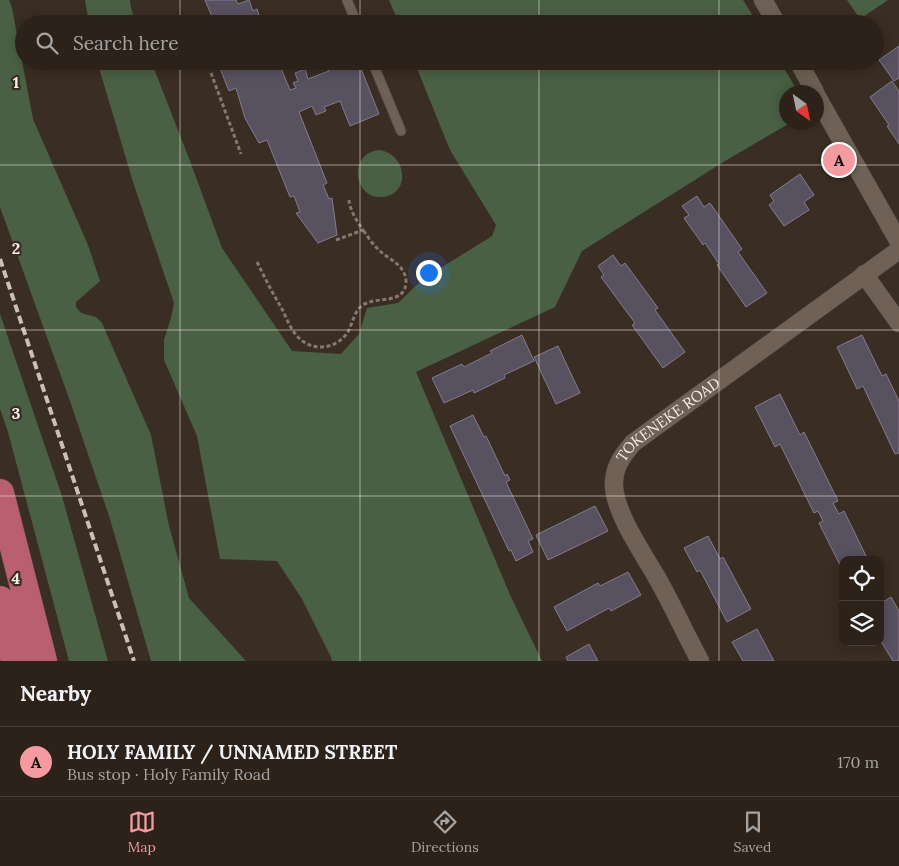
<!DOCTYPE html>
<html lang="en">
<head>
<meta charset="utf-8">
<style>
  body { margin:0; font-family:Lora,serif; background:#342a23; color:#f1f3f6 }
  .controls { position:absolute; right:15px; bottom:15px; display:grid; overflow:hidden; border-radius:10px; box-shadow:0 2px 12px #0003 }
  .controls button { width:45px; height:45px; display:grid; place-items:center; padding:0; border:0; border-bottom:1px solid #483f39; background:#2c221a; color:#f1f3f6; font:25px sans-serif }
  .compass { position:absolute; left:779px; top:85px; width:45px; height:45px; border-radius:50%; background:#2c221a; box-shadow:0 2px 12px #0003; rotate:147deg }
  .you { position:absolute; left:428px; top:272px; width:18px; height:18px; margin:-12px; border:4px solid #fff; border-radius:50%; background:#1a73e8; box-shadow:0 0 0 8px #1a73e833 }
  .badge { display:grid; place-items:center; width:32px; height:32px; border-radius:50%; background:#f49aa1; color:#111; font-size:16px; font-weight:700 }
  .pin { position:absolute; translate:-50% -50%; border:2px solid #fff; box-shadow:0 1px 5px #0006 }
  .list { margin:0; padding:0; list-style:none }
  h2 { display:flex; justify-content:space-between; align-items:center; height:65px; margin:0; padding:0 20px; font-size:21px }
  h2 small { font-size:16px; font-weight:400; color:#a6a4a2 }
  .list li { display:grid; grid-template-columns:32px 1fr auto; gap:15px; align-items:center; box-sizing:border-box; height:70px; padding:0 20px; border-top:1px solid #483f39 }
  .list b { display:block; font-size:19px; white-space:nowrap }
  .list p { margin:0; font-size:16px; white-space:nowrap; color:#a6a4a2 }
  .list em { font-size:16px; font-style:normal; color:#a6a4a2 }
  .icon { flex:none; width:28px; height:28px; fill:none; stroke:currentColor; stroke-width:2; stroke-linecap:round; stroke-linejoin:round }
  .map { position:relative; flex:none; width:899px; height:661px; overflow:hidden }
  .search { position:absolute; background:#2c221a; box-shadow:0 2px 12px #0003; left:15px; right:15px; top:15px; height:55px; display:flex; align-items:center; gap:12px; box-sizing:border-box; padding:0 18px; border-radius:28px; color:#a6a4a2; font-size:19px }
  .sheet { height:135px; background:#2c221a }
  nav { display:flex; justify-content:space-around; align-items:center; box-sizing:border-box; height:70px; border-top:1px solid #483f39; background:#2c221a; font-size:14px; color:#a6a4a2 }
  nav a { display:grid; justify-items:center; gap:2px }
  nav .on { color:#f49aa1 }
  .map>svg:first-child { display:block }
  .green { fill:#4a6044 }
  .building { fill:#585160; stroke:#847c8d }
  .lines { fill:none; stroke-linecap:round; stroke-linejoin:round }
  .service-casing { stroke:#554941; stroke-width:11 }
  .minor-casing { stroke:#554941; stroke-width:19 }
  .primary-casing { stroke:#554941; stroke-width:29 }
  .path { stroke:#847870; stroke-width:3; stroke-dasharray:4 2.5; stroke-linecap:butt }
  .service { stroke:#6f6155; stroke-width:9 }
  .minor { stroke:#6f6155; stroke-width:18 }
  .primary { stroke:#ba5f6f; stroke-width:28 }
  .rail { stroke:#cac0b9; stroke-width:4; stroke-dasharray:8 4; stroke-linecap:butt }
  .grid { fill:none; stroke:#f8efe9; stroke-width:1; stroke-opacity:0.55 }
  .labels { text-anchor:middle; stroke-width:4.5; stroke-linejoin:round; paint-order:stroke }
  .street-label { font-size:15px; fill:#f8efe9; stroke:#3a2d23 }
  .grid-label { font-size:16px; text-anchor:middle; font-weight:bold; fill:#f8efe9; stroke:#3a2d23; stroke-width:4.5; stroke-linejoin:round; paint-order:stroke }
</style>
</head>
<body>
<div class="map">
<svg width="899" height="661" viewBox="0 0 899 661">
  <rect width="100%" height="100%" fill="#3a2d23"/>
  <!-- green -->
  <path class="green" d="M0,0H9L12,8L33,119L88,245L100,281L76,302V307L81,313L96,317L102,323L151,435L169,526L189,598L246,661H151L110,519L70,401L0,207Z
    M85,0H130L131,8L137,24H89Z
    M389,0H743L758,24H399Z
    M847,0H888L860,19Z
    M97,61H151L190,161L222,248L292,351L341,354L359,334L367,308L398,303L423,279L492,236L496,225L450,150L414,61H780L798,92H786V122L790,123L725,161L582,251L555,307L416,372L511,597L542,661H332L331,657L302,599L277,561L220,559L197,436L164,360V340L171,318L174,303L133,182Z
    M379,150C409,154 411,198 379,197C353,196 349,153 379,150Z
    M0,314L62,496L108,661H69L8,432L0,409Z"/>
  <!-- building -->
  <path class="building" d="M205,0H236L238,4L249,0L253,11L257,9L262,24H215Z
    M899,46V78L894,81L879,60Z
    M217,61H278L290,90L296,88L293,83L298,81L295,73L305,69L308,79L329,71L327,67L342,61H358L379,114L350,126L340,101L324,107L326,111L316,115L312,106L299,112L327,183L323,185L329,199L332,198L337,235L318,243L296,213L300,212L294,196L290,197L267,140L259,143L245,118L236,88L229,91Z
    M892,81L899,91V144L887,126L889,125L870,97Z
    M800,174L814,195L804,202L809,210L784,226L769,205L774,201L770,195Z
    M697,196L704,207L710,203L742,249L738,252L767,293L746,307L717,265L719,264L705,243L703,245L684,218L689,215L682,206Z
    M613,255L621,266L625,263L658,308L655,310L685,352L663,368L632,325L635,323L601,277L604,275L598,266Z
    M522,335L534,361L504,375L505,378L474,393L473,390L444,403L432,378L462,364L464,367L492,353L490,351Z
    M862,335L882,376L886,374L899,401V453L895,454L863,386L857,389L837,347Z
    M558,346L580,393L556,404L534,357Z
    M780,394L800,435L804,432L838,501L833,503L839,514L844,511L868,560H843V571L819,523L823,521L818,511L814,513L780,444L775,447L755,407Z
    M473,415L484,437L486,436L505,476L507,474L510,480L506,482L533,539L528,541L533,552L516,561L511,550L509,551L450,426Z
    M595,506L608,531L548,560L536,535Z
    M708,536L720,559L723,557L751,609L727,622L700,570L697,572L684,548Z
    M628,572L641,595L611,611L609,608L567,631L554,607L598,583L600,586Z
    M891,597L899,611V661H893L880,640L883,638L880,634V604Z
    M757,629L774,661H743L732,642Z
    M589,644L598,661H568L566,657Z"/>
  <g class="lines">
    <!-- service casing -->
    <g class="service-casing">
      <path id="service" d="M347,0L357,24
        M372,61L401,131"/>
    </g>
    <!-- minor casing -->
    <g class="minor-casing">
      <g id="minor">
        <path d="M763,0L777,24"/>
        <path d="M798,61L815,92"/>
        <path d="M816,95L899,242"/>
        <path d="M864,274L899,323"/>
        <path id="s1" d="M700,661C685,633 672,604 656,576C642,552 616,514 614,487C613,468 622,456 633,443L899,250"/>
      </g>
    </g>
    <!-- primary casing -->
    <g class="primary-casing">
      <path id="primary" d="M0,493L43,661
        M0,600L15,661"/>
    </g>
    <!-- path -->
    <path class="path" d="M211,73L241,154
      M336,240L363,230C357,221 350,211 349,200
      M257,262C265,278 273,294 282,309C287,319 291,331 300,339C313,351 332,349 344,337C354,327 352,308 367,303C380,297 406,304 406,281C405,265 390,260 380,251C373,245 368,237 363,230"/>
    <!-- service -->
    <use href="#service" class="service"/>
    <!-- minor -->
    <use href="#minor" class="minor"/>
    <!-- primary -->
    <use href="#primary" class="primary"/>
    <!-- rail -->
    <path class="rail" d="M0,259L134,661"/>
  </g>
  <!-- grid -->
  <path class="grid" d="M180,0V24M360,0V24M539,0V24M719,0V24M180,61V661M360,61V661M539,61V661M719,61V661M0,165H899M0,330H899M0,496H899"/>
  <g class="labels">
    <!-- street labels -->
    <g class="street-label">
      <text dy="5" stroke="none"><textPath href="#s1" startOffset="286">TOKENEKE ROAD</textPath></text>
    </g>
  </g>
  <g class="grid-label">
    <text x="16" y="88">1</text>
    <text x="16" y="254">2</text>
    <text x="16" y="419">3</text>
    <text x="16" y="584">4</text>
  </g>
</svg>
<div class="controls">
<button><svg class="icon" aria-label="locate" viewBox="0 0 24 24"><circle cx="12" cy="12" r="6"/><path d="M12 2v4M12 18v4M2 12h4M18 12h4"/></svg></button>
<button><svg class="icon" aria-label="layers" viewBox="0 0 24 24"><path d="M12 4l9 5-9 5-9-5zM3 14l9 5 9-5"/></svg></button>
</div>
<svg class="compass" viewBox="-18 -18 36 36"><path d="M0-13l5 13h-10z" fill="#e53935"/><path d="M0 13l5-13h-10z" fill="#a6a4a2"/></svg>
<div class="you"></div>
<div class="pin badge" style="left:839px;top:160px">A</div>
<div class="search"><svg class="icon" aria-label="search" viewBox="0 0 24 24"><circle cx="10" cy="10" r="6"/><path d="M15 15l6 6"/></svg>Search here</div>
</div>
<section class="sheet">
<h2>Nearby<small></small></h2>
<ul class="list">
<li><span class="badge">A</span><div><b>HOLY FAMILY / UNNAMED STREET</b><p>Bus stop · Holy Family Road</p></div><em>170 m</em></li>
</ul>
</section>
<nav>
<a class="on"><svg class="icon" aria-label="map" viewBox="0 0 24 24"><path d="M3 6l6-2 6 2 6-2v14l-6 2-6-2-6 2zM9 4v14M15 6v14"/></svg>Map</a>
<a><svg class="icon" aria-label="directions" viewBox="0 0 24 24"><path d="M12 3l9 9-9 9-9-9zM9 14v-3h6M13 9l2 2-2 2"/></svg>Directions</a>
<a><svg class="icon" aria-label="saved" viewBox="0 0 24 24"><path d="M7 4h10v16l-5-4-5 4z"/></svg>Saved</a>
</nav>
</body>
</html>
